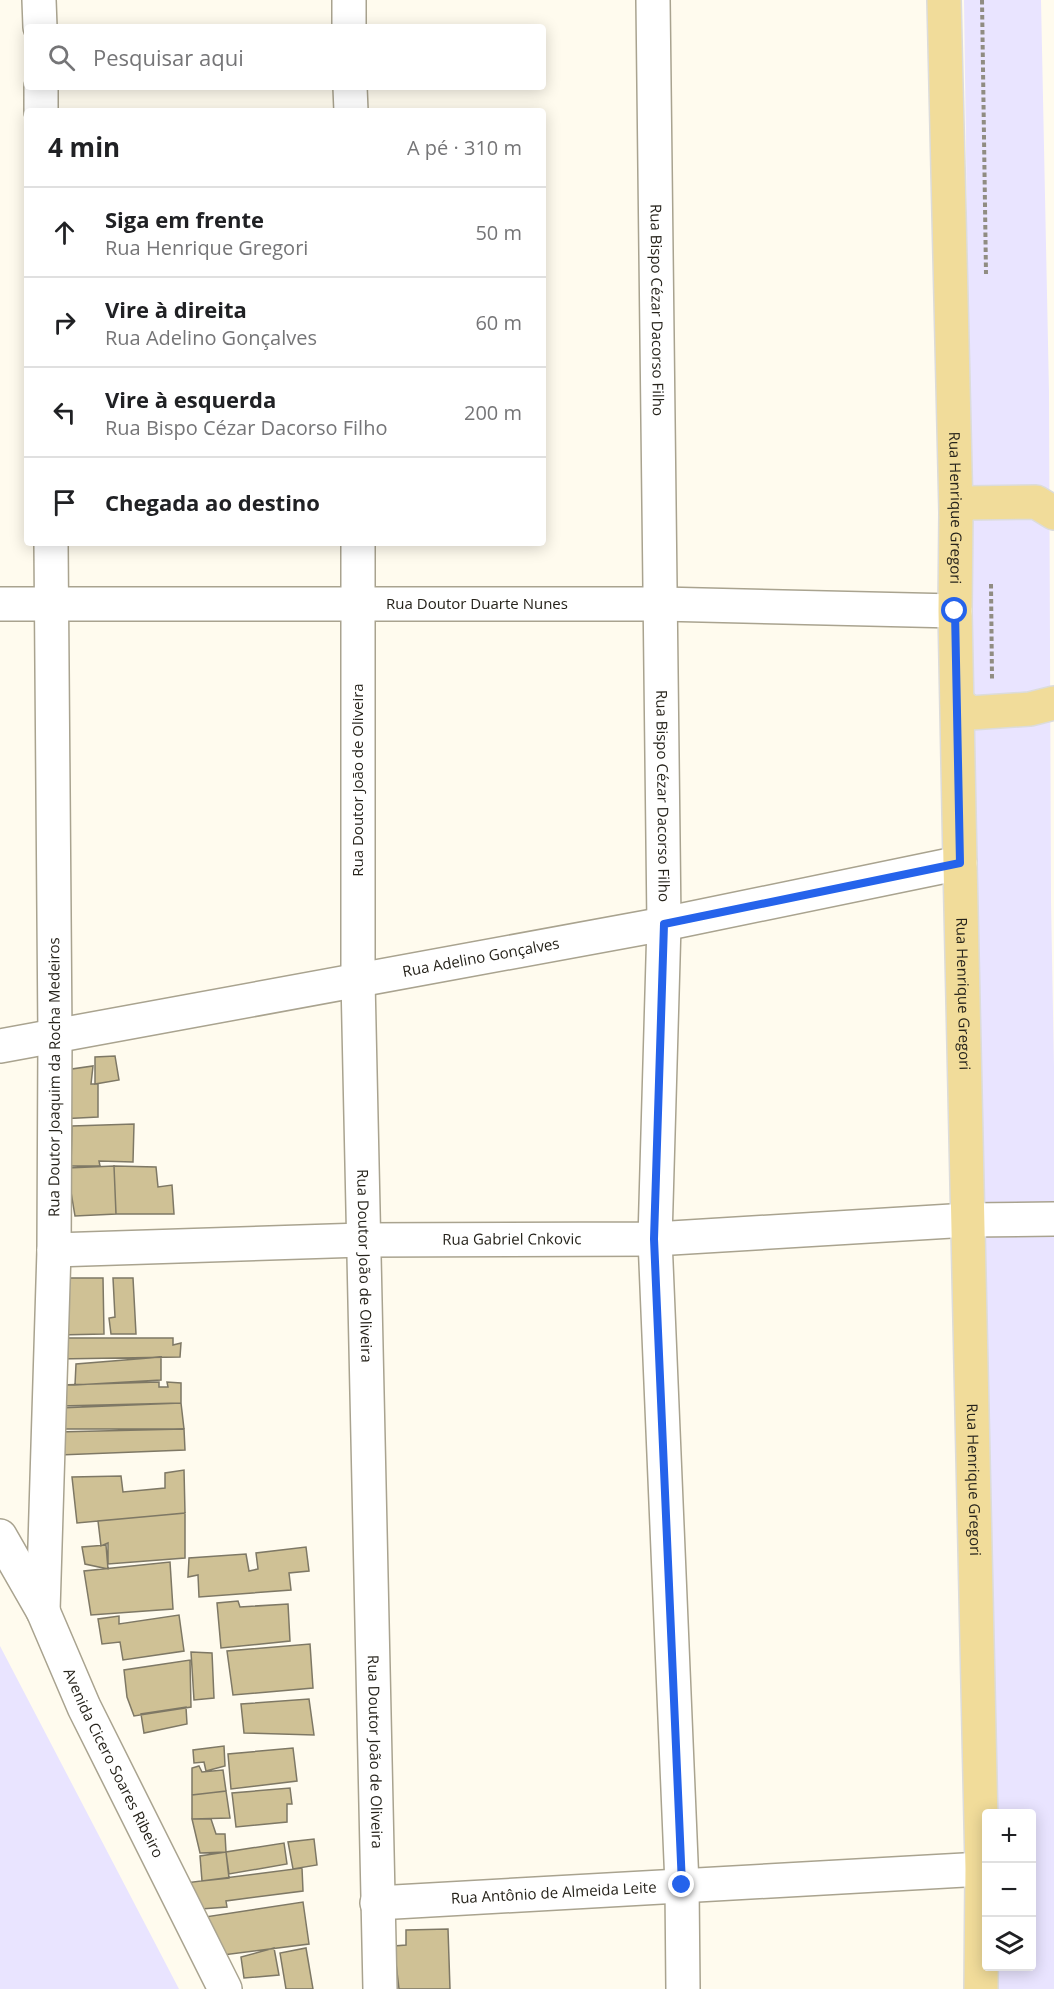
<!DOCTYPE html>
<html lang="pt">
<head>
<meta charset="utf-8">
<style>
  body { margin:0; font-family:"Open Sans",sans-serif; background:#f2f2f2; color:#202124 }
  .controls { position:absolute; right:18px; bottom:18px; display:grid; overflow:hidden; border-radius:6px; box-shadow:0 3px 15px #0003 }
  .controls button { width:54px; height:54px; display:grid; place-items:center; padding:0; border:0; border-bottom:2px solid #e0e0e0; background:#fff; color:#202124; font:30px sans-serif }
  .stop { position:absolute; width:18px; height:18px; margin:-14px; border:4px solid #2563eb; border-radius:50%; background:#fff }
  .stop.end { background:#2563eb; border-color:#fff; box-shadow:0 2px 6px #0008 }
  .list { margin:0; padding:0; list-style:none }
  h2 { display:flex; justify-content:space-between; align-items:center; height:78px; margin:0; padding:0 24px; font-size:26px }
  h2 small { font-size:20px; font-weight:400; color:#757577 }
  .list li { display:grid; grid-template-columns:39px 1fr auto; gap:18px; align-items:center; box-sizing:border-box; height:90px; padding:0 24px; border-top:2px solid #e0e0e0 }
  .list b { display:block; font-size:22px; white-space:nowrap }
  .list p { margin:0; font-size:20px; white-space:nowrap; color:#757577 }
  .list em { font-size:20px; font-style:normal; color:#757577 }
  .icon { flex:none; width:33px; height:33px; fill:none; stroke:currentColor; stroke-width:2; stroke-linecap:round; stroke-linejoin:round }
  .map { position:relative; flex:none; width:1054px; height:1989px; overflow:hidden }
  .search { position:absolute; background:#fff; box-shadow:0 3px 15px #0003; left:24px; top:24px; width:522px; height:66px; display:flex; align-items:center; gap:15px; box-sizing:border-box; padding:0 21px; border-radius:6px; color:#757577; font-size:22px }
  .panel { position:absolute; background:#fff; box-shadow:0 3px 15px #0003; left:24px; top:108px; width:522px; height:438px; border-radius:6px }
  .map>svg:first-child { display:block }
  .green { fill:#e9e4ff }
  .building { fill:#cfc195; stroke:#7e7865; stroke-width:1.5 }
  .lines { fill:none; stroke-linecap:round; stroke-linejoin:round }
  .minor-casing { stroke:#a9a38f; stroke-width:36 }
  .major-casing { stroke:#dcdcdb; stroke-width:36 }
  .path { stroke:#908c82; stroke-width:4; stroke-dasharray:4.5 3; stroke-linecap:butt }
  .minor { stroke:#fff; stroke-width:33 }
  .major { stroke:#f1dc9a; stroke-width:33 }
  .route { stroke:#2563eb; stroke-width:8 }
  .labels { text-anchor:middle; stroke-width:6; stroke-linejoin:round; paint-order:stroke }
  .street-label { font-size:15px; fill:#26231b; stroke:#fff }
</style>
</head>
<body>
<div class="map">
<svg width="1054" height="1989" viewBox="0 0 1054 1989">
  <rect width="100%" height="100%" fill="#fffbee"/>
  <!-- green -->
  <path class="green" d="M964,0H1041L1049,392L1051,901L1054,1068V1989H991V1967L1032,1966V1814L988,1813Z
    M0,1646L179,1989H0Z"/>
  <!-- building -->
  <path class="building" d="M115,1056L119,1080L95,1084V1057Z
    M93,1066L91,1084H98V1117L59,1119L58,1071Z
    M134,1124L133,1162L99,1161L100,1166H71L72,1126Z
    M114,1166L156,1167L158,1187L172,1185L174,1214H116Z
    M114,1166L116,1214L75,1216L67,1168Z
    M67,1278H103L104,1334L58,1335Z
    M113,1278H133L136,1334H111L109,1318L115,1317Z
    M57,1338H173V1345L181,1343L180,1357L57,1359Z
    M161,1357V1380L75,1385L76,1364Z
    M159,1382V1387H168L167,1382L181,1383V1403L60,1406V1385Z
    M181,1403L184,1429H59V1408Z
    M184,1429L185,1450L59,1455L56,1432Z
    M184,1470L185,1513L77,1523L72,1477L121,1476L123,1492L165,1488V1473Z
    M185,1513V1558L108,1564V1543L101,1546L98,1521Z
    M106,1545L108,1569L85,1564L82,1547Z
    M306,1547L309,1571L289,1573L291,1590L199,1597L198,1575L188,1577L189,1558L246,1554L249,1571L258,1569L256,1553Z
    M170,1562L173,1609L91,1615L84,1571Z
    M238,1601L240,1607L288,1604L290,1641L221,1648L217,1603Z
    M179,1615L184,1651L123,1660L120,1642L102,1644L98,1619L119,1616V1624Z
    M310,1644L313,1688L233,1695L227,1651Z
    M191,1652L212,1653L214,1698L194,1700Z
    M190,1660L191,1707L134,1716L127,1697L124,1670Z
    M309,1699L314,1735L244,1733L241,1704Z
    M186,1707L187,1724L144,1733L141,1714Z
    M224,1746L225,1766L206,1771L204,1762L194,1763L193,1750Z
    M293,1748L297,1781L231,1789L228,1754Z
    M199,1766L202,1772L223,1770L226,1791L192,1795V1768Z
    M290,1788L292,1804H287V1822L236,1827L232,1793Z
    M226,1791L230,1818L192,1819V1795Z
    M192,1819H211L216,1834H225L226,1852L200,1853Z
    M314,1839L317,1865L293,1869L288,1842Z
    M284,1843L287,1864L229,1874L226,1852Z
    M226,1852L229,1878L202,1881L200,1856Z
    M302,1868L303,1891L226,1901L227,1907L201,1909L185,1883Z
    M303,1902L309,1944L223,1955L205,1917Z
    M448,1929L450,1989H399L394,1946L406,1945V1930Z
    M274,1948L279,1975L244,1978L241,1957Z
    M306,1948L313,1989H286L280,1953Z"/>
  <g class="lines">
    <!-- minor casing -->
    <g class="minor-casing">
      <g id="minor">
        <path d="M39,0L40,27"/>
        <path d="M349,0V27"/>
        <path id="s1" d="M653,0L664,924L655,1239L682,1885L683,1989"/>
        <path d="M41,87V111"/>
        <path d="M350,87L351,111"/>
        <path id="s2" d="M358,543V980L380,1989"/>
        <path id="s3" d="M0,604H661L955,611"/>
        <path id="s4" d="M0,1046L664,924L960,863"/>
        <path id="s5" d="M54,1250L362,1240L655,1239L968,1220L1054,1219"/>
        <path id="s6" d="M0,1536L43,1611L84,1707L225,1989"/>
        <path id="s7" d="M43,1611L54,1250L55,1037L51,543"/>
        <path id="s8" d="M377,1903L982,1869"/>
      </g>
    </g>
    <!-- major casing -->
    <g class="major-casing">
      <g id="major">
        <path id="s9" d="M944,0L956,513L955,611L960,863L982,1869L981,1989"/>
        <path d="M956,513L966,503L1036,502L1054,513"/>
        <path d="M957,702L970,713L1030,709L1054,703"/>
      </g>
    </g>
    <!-- path -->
    <path class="path" d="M982,0L986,274
      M991,584L992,679"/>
    <!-- minor -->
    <use href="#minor" class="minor"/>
    <!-- major -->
    <use href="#major" class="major"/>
  </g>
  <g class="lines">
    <!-- route -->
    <path class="route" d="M682,1885L654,1239L664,924L960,863L955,611"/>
  </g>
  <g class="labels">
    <!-- street labels -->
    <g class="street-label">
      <text dy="5" stroke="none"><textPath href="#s1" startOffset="310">Rua Bispo Cézar Dacorso Filho</textPath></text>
      <text dy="5" stroke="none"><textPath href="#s9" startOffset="508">Rua Henrique Gregori</textPath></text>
      <text dy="5" stroke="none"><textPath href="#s3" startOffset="477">Rua Doutor Duarte Nunes</textPath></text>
      <text transform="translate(358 780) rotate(-90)" y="5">Rua Doutor João de Oliveira</text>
      <text dy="5" stroke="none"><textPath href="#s1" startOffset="796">Rua Bispo Cézar Dacorso Filho</textPath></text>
      <text dy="5" stroke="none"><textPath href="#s4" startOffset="489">Rua Adelino Gonçalves</textPath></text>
      <text dy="5" stroke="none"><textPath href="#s9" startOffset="994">Rua Henrique Gregori</textPath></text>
      <text dy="5" stroke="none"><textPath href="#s7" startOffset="534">Rua Doutor Joaquim da Rocha Medeiros</textPath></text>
      <text dy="5" stroke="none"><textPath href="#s5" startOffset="458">Rua Gabriel Cnkovic</textPath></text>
      <text dy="5" stroke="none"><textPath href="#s2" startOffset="723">Rua Doutor João de Oliveira</textPath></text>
      <text dy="5" stroke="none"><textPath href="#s9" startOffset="1480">Rua Henrique Gregori</textPath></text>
      <text dy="5" stroke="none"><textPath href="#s2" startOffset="1209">Rua Doutor João de Oliveira</textPath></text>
      <text dy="5" stroke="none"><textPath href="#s6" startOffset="254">Avenida Cicero Soares Ribeiro</textPath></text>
      <text dy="5" stroke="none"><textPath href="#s8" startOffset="177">Rua Antônio de Almeida Leite</textPath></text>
    </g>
  </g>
</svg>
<div class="controls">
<button>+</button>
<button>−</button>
<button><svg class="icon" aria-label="layers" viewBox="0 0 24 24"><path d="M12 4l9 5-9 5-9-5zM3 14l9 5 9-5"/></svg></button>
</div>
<div class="stop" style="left:955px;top:611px"></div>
<div class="stop end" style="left:682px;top:1885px"></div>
<div class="search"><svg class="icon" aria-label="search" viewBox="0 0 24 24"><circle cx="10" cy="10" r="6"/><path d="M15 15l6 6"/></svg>Pesquisar aqui</div>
<section class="panel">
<h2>4 min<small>A pé · 310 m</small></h2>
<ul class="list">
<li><svg class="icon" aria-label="ahead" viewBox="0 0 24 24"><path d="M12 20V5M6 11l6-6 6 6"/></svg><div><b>Siga em frente</b><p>Rua Henrique Gregori</p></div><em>50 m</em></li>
<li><svg class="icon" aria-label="right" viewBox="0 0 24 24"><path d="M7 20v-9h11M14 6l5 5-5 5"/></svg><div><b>Vire à direita</b><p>Rua Adelino Gonçalves</p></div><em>60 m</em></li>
<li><svg class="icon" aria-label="left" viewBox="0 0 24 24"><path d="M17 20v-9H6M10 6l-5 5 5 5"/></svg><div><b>Vire à esquerda</b><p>Rua Bispo Cézar Dacorso Filho</p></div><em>200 m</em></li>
<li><svg class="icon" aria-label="arrive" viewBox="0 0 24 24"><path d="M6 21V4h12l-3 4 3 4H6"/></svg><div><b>Chegada ao destino</b></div></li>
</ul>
</section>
</div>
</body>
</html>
